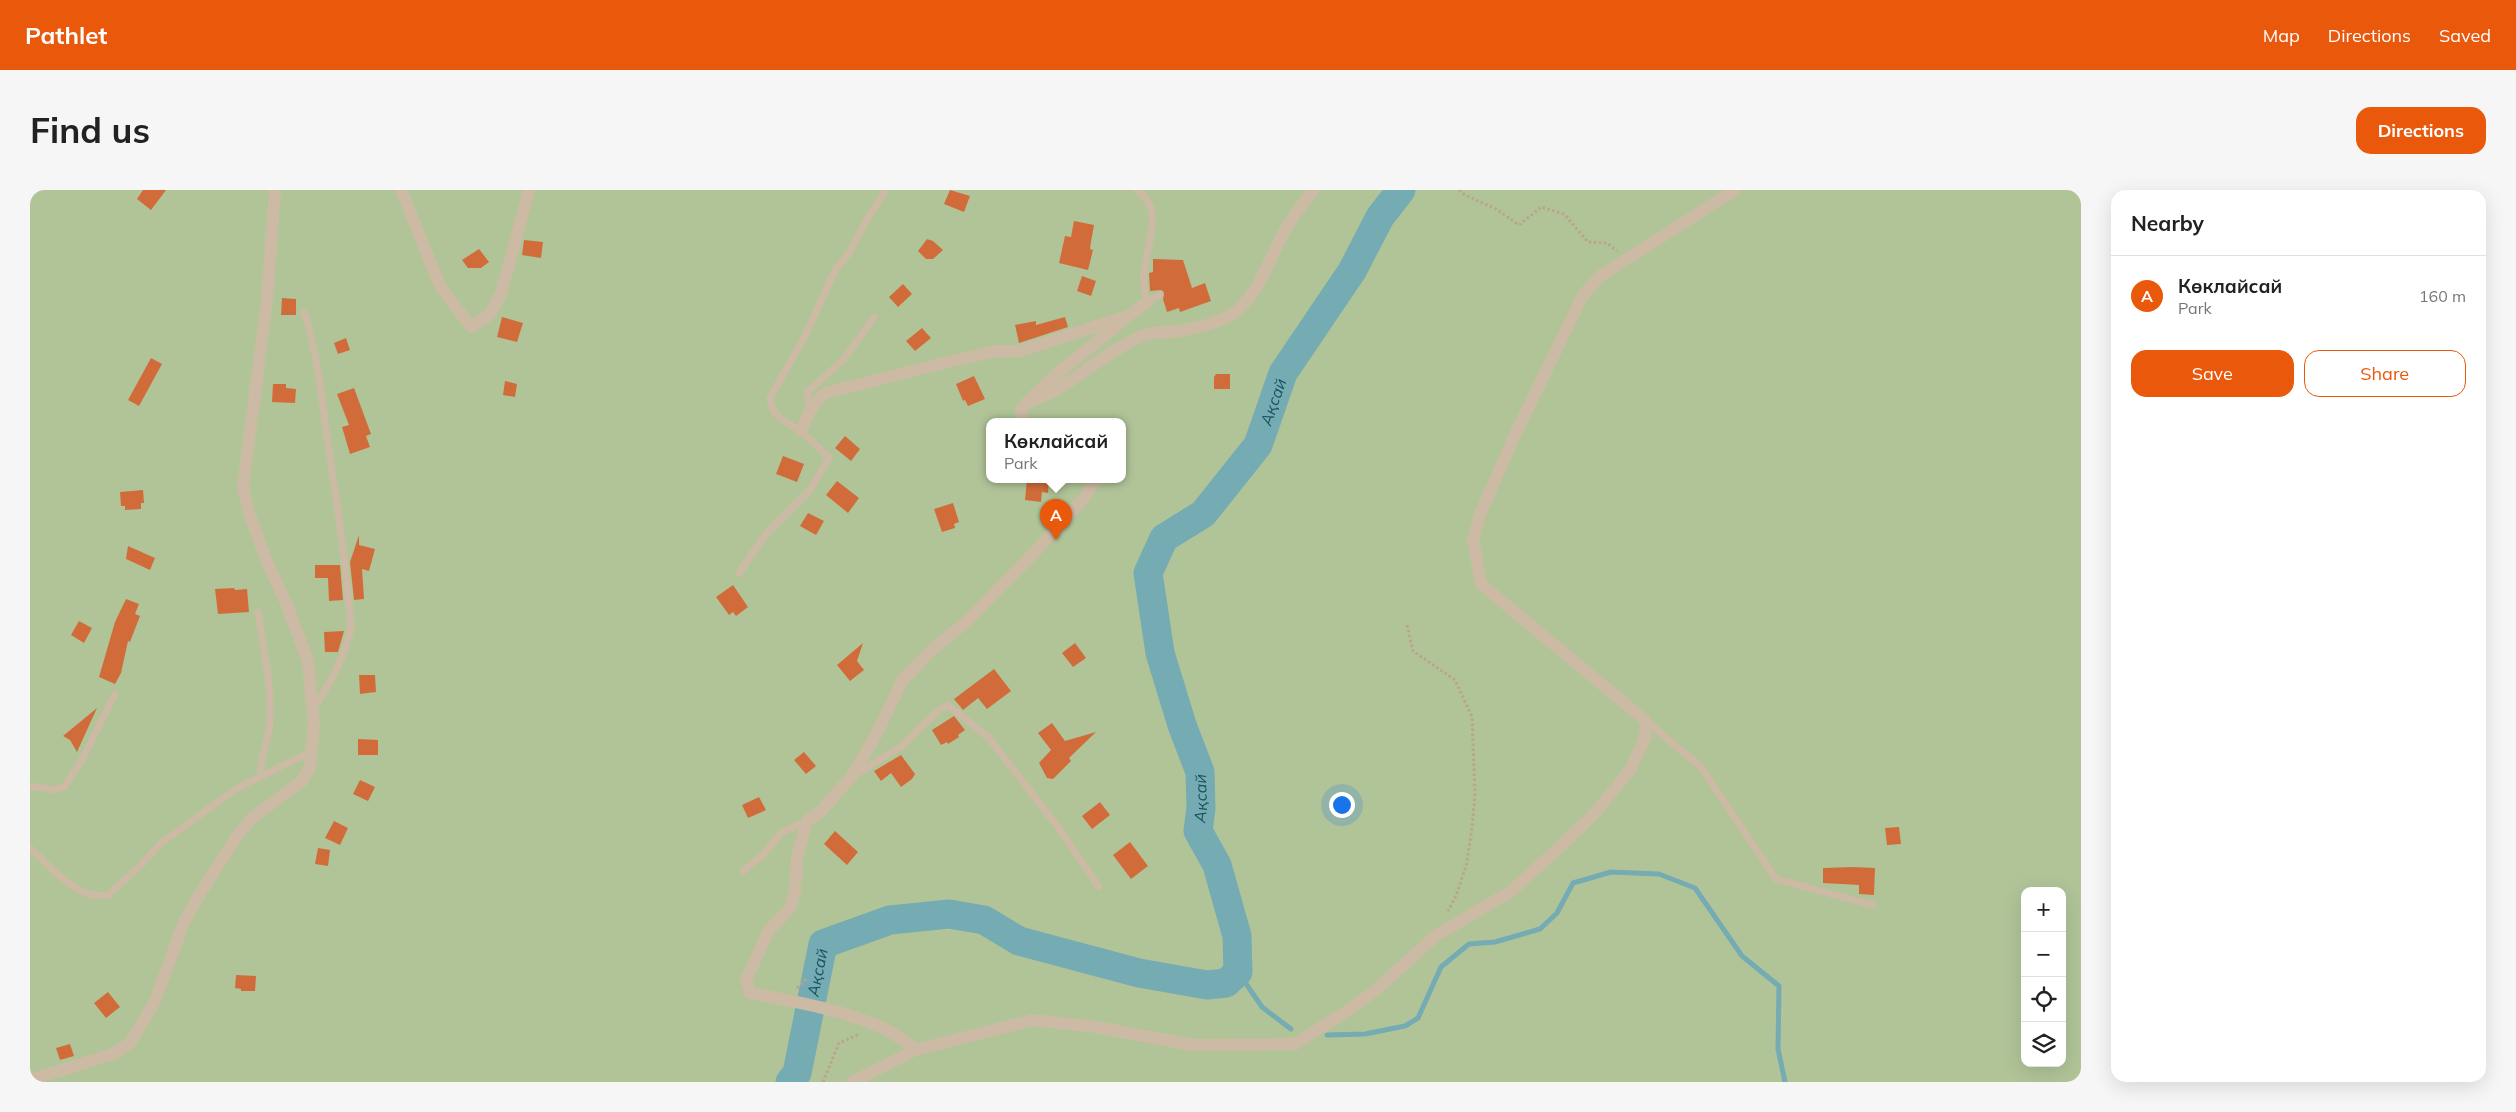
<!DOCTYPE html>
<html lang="en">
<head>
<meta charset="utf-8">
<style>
  body { margin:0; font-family:Mulish,sans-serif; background:#f6f6f6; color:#222 }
  .controls { position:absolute; right:15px; bottom:15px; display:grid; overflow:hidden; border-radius:10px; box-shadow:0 5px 20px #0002 }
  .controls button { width:45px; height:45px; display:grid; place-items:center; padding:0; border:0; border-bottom:1px solid #e0e0e0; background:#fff; color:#222; font:25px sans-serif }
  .you { position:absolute; left:1311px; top:614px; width:18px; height:18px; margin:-12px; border:4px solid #fff; border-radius:50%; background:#1a73e8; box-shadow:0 0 0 8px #1a73e833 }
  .badge { display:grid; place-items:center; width:32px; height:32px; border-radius:50%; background:#ea580c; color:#fff; font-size:16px; font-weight:700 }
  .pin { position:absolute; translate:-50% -41px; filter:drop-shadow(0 1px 2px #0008) }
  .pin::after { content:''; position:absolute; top:26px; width:18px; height:15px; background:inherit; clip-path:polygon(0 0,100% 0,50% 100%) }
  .popup { position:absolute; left:956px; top:228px; width:140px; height:65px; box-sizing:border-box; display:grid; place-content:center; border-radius:10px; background:#fff; filter:drop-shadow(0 1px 4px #0005); font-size:16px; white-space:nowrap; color:#767676 }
  .popup b { font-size:19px; color:#222 }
  .popup::after { content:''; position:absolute; left:50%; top:100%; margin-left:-10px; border:10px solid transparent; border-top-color:#fff }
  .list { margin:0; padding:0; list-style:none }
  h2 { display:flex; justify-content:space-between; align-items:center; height:65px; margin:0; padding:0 20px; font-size:21px }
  h2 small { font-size:16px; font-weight:400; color:#767676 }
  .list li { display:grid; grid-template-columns:32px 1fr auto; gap:15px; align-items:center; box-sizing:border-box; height:80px; padding:0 20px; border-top:1px solid #e0e0e0 }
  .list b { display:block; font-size:19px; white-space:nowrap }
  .list p { margin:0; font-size:16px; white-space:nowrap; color:#767676 }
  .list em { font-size:16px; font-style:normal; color:#767676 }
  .actions { display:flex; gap:10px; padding:15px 20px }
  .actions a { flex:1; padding:11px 0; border:1px solid #ea580c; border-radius:15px; text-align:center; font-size:18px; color:#ea580c }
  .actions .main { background:#ea580c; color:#fff }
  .icon { flex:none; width:28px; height:28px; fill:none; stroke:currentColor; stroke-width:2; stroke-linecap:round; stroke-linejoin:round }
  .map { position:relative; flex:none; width:2051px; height:892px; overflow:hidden; border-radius:15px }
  header { display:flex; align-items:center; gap:30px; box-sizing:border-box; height:70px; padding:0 25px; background:#ea580c; color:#fff }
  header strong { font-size:24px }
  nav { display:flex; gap:28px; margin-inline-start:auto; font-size:18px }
  .intro { display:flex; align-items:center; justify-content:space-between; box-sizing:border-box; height:120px; padding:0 30px }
  h1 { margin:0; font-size:35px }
  .button { padding:12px 22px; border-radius:15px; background:#ea580c; color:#fff; font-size:18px; font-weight:700 }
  main { display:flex; gap:30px; padding:0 30px }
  aside { flex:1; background:#fff; border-radius:15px; box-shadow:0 5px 20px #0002 }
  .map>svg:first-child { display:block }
  .green { fill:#b1c498; fill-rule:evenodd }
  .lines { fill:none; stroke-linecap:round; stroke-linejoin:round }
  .stream { stroke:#75abb3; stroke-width:5 }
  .river { stroke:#75abb3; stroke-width:29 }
  .building { fill:#d16c3a }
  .path { stroke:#b9a48e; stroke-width:3; stroke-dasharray:2.5 2.5; stroke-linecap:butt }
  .lane { stroke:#cdbaa4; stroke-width:7 }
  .street { stroke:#cdbaa4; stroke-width:12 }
  .labels { text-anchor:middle; stroke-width:5; stroke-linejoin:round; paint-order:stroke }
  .water-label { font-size:16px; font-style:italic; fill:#18525c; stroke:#fbf3e6 }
</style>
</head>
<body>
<header>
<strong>Pathlet</strong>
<nav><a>Map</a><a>Directions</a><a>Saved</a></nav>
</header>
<div class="intro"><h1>Find us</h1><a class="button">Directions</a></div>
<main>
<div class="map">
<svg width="2051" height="892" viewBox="0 0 2051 892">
  <rect width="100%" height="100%" fill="#f4e9d9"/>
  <!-- green -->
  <path class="green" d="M0,0H2051V892H0ZM960,231H1092V289H960ZM1995,701H2032V873H1995Z"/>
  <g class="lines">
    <!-- stream -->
    <path class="stream" d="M1208,782L1232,817L1261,839
      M1297,845L1335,844L1375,836L1388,828L1411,777L1439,754L1465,752L1510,739L1527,723L1543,693L1581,682L1629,684L1665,698L1712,766L1749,796L1748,859L1755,892"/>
    <!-- river -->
    <path class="river" id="s1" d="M760,892L767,883L793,754L860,730L919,724L954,730L989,751L1109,783L1177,795L1196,793L1208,782L1207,746L1187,675L1168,641L1171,618L1170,582L1152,535L1130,463L1118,383L1134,348L1173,324L1228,255L1253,183L1322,81L1350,27L1371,0"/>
  </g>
  <!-- building -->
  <path class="building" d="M113,0H136L121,20L107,9Z
    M920,0L940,6L934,22L914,14Z
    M1044,31L1064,35L1061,52L1060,59L1063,60L1058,80L1029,73L1035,46L1041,47Z
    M897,49L903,51L913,60L903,69H896L888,61Z
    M494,50L513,52L511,68L492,65Z
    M449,59L459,72L451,78H438L432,70Z
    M1123,69L1153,70L1162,98L1175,93L1181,111L1150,122L1149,118L1137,122L1133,109L1134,102L1131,100L1120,101L1119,83L1123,82Z
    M1052,86L1066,91L1061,106L1047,101Z
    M873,94L882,104L868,117L859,107Z
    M252,108L266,109V125H251Z
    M472,127L493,133L487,152L467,147Z
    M1035,127L1038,137L989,153L985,135L1006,131V135Z
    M892,138L901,148L885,161L876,151Z
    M316,148L320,160L308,164L304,153Z
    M121,168L132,174L109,216L98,210Z
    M1186,184H1200V199H1184V187Z
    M944,186L955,209L938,216L935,210L933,211L926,194Z
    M475,191L487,194L485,207L473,205Z
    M243,194H256V198L266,199L265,213L242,212Z
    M324,198L341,244L336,246L340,257L320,264L312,237L319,235L307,204Z
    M815,246L830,259L821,271L805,258Z
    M753,266L774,274L767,292L746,284Z
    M997,289H1019L1018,303L1012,302L1011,312L995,310Z
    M807,291L829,308L818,323L796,305Z
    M113,300L114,313H111V319L95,320V316H91L90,302Z
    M923,313L929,332L924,334L925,338L912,342L904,319Z
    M778,323L794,331L786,345L770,336Z
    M329,345V355L345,359L339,381L332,379L334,409L324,410L320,372Z
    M98,356L125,368L120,380L96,369Z
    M285,375H310L313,410L299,411L298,388H285Z
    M703,395L718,417L706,426L703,422L699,425L686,407Z
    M204,398L205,400L217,399L219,422L188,424L185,399Z
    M96,409L109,414L105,424L110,426L100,452L98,451L91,483L85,494L69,487L85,432Z
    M49,431L62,438L54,453L41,445Z
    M314,441L308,462H295L294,442Z
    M833,453L827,471L834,480L820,491L807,475Z
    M1045,453L1056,468L1043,477L1032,463Z
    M964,479L981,501L957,519L948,508L933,520L924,509Z
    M329,485H345L346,502L330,504Z
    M67,518L47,562L40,550L33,546Z
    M924,526L935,540L928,545L929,547L918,554L917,552L911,555L902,540Z
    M1022,533L1035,551L1066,542L1039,568L1041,571L1023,589L1017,588L1009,573L1021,560L1008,543Z
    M328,549L348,550V565H328Z
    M774,562L786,576L776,584L764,570Z
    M871,565L885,584L882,589L871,597L861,583L851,591L844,581Z
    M330,590L345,597L338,611L323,604Z
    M729,607L736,620L718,628L712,615Z
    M1070,612L1080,625L1062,639L1052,626Z
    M304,631L318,638L310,655L295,648Z
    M1869,637L1871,654L1857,655L1855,638Z
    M805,641L828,662L817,675L794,654Z
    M1100,652L1118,676L1101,689L1083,665Z
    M288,658L300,660L298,676L285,674Z
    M1822,677L1845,678L1844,705L1829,704V695L1793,693V678Z
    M206,785L226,786L225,801H211V799L205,798Z
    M78,802L90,817L76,828L64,813Z
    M40,854L44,866L30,870L26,858Z"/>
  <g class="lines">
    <!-- path -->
    <path class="path" d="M1429,0L1435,5L1466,19L1489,35L1511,17L1534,24L1558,52L1577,53L1587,61
      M1377,435L1383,461L1425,490L1442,527L1445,605L1442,637L1437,673L1426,706L1418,721
      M767,798L776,789
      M793,892L809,853L830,844"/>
    <!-- lane -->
    <path class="lane" d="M1107,0C1135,19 1117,54 1114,82C1112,92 1116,103 1116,113L1130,105
      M274,122C289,167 292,215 299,261C308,319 316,376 321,435C318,462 298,497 283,519
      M780,218L777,202L814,169L844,127
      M709,383L736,344L780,300L799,268C791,260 782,251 773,243C759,231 742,230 740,208L776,144L805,80L819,63L836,31L856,0
      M228,423C233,458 242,494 240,530C240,549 229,566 231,586
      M1616,531L1671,577L1746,689L1843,715
      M825,585L872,556L909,520L918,515L959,548L1028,637L1069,697
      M0,596L26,600L35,596L53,568L85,504
      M0,658C15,672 42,702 63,705C67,706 73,705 78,705L111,675L130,654L206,599L282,561
      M713,681L734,664L751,643L776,631"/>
    <!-- street -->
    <path class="street" d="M371,0L410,96L441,137L460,124L471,104L499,0
      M996,213C1039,199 1068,167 1107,148C1121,141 1135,143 1149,141C1168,138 1194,132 1209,119C1233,96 1240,65 1257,37C1264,24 1274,12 1284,0
      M993,231L991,220C1021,184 1058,161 1093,130
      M771,241C778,225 781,214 795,203L926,170L967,161H990L1098,126L1116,113
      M885,860C852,825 767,812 720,803L716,790L739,740L760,718L765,701L767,667L777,631L791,621L822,586L847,543L872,491L903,459L936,432L1000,367L1054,308L1066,289
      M0,890L83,864L100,853L125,811L154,732L169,705L207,646L222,628L272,591L280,577L284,535L278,471L256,413L237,372L219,323L213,296L237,110L245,0
      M822,892L885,860L1003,830L1066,837L1162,855L1265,854L1314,823L1346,800L1405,746L1480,702L1530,657L1564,624L1600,580L1615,548L1616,531L1451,394L1443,349L1451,322L1484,247L1553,105L1570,86L1705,0"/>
  </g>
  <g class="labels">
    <!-- water labels -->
    <g class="water-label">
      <text dy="6" stroke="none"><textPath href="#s1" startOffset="1211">Ақсай</textPath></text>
      <text dy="6" stroke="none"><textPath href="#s1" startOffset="760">Ақсай</textPath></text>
      <text dy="6" stroke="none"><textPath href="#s1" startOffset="114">Ақсай</textPath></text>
    </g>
  </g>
</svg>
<div class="controls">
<button>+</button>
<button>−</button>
<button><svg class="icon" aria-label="locate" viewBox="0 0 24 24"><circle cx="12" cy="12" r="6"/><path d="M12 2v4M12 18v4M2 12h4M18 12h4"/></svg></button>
<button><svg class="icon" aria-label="layers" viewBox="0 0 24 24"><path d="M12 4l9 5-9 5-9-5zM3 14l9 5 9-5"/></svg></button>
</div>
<div class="you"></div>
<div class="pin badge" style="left:1026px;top:350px">A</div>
<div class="popup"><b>Көклайсай</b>Park</div>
</div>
<aside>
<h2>Nearby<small></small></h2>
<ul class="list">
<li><span class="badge">A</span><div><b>Көклайсай</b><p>Park</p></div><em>160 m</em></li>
</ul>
<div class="actions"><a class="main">Save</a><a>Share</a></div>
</aside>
</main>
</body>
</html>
